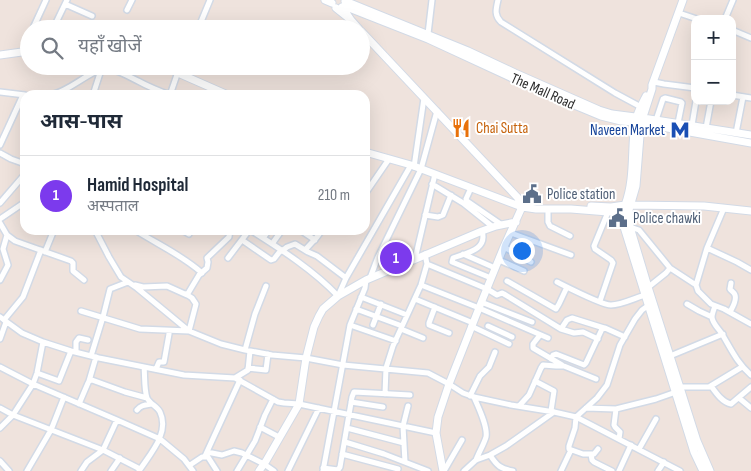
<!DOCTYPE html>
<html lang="hi">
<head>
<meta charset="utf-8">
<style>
  body { margin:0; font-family:"Sofia Sans Condensed","Noto Sans Devanagari",sans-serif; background:#f2f2f3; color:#1f2937 }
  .controls { position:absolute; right:15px; top:15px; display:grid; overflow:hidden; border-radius:10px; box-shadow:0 5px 20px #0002 }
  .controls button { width:45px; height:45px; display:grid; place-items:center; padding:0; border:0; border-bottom:1px solid #e0e1e3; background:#fff; color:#1f2937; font:25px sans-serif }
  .you { position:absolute; left:521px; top:250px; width:18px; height:18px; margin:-12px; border:4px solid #fff; border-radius:50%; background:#1a73e8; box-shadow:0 0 0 8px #1a73e833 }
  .badge { display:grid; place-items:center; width:32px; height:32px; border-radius:50%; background:#7c3aed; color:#fff; font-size:16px; font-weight:700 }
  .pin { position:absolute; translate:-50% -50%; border:2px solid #fff; box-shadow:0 1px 5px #0006 }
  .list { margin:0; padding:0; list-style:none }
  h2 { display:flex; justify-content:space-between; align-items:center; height:65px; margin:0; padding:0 20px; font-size:21px }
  h2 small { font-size:16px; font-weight:400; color:#747a83 }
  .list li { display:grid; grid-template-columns:32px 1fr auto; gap:15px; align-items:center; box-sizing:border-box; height:80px; padding:0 20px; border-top:1px solid #e0e1e3 }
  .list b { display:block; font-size:19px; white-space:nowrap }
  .list p { margin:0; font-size:16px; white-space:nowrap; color:#747a83 }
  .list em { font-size:16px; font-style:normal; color:#747a83 }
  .icon { flex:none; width:28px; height:28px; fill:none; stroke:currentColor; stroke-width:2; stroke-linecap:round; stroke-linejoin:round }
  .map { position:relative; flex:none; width:751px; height:471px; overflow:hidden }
  .search { position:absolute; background:#fff; box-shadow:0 5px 20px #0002; left:20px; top:20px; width:350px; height:55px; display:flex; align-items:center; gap:12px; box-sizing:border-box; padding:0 18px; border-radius:28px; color:#747a83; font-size:19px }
  .panel { position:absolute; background:#fff; box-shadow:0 5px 20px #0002; left:20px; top:90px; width:350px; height:145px; border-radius:15px }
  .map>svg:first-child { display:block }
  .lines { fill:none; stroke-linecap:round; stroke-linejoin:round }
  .street-casing { stroke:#d2dae6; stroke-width:8 }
  .secondary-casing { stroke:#d2dae6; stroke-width:9 }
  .street { stroke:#fff; stroke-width:5 }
  .secondary { stroke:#fff; stroke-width:7 }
  .labels { text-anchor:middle; stroke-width:4; stroke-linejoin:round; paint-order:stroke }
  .street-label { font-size:15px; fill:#2c2c2c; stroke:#fff }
  .food-label { font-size:15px; fill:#c56008; stroke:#fff; text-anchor:start }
  .transit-label { font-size:15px; fill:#164399; stroke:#fff; text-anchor:end }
  .service-label { font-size:15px; fill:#4e5e75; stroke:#fff; text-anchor:start }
</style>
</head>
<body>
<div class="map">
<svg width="751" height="471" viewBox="0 0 751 471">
  <rect width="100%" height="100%" fill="#efe3dd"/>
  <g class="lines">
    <!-- street casing -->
    <g class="street-casing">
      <path id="street" d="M498,0C496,9 494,15 501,22L615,93L641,107
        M65,4L92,16
        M127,10L132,0
        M679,13L697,19
        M725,19L733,0
        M34,26L46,0
        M53,29L67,0
        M198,29L210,0
        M732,30L751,38
        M428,34L432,0
        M654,82L664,84L695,88
        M0,92L25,95
        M51,95C68,91 80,79 95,72C111,64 125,75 138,81C149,87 159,91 170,95
        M93,95L101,70
        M170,95L180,66
        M732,95L751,98
        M656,120L663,99L665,98L681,102L682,103L678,123
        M692,125L696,101
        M706,128L711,101
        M736,133L743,97
        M0,145L23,95
        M0,153L11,159L25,164
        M414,167L424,98
        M432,184L463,203L493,227
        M471,188L466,199L467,201L502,225
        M365,194L389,159
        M0,203L25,174
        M724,208L707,248L696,285L698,291L711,304L724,309L751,324
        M548,209V222L550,226L570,236
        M425,215L438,217L443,215L451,195
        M0,219L25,202
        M0,223L7,235L15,241L71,261L73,263V271L84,280
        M630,227L639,230L670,268L696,285
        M95,230L109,257L121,277L137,288L189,331L221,344L245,350L272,355L306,358L343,365L428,373L449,384L463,393L474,397L511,405L554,412L576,417L680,471
        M135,230C157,244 182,255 202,273
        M182,230L189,234
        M300,230L315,240
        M482,231C488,250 466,253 453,258L452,262L491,278
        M511,233L571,255
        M263,238L269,230
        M242,240L271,260L274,259L281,250
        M272,244L282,230
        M504,247L531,262
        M707,248L737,262L751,270
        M305,250L317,237L322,230
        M282,251L287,247L295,244L308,252L317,256L346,278
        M45,252L54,230
        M463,254L495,268
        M228,258L247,233L249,231H252C282,250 313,270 338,296L346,278L411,165
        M415,259L435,174
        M499,260L524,271
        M427,264L487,289L497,295L502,293L504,294L561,329L574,333L583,332L598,339
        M370,278L378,257L421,169L437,111
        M0,280L8,265L3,249L7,235
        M507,281L556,309L559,304L567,287
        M557,282C567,287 602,305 611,305C621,305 635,298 645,295
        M135,285L143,287L167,286L187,295L199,275L207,268L208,262L207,258L229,237L230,230
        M421,285L479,308L548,338
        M646,289L666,273L670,268
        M361,297L407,315
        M415,299L473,323
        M600,301L613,263L611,260L595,249L594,246L608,212
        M481,302L532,322
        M687,304L699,311L712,317
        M715,306C714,309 712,314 712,317C712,323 719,329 722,334C731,349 737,363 751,375
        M435,307L429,323V325L449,333
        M356,309L402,326
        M81,311L140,329L189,331L196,304L192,298L186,294
        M730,312C732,308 737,301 735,295C734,292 731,291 730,289L731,283
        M0,317L22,333L43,342L71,351L99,358L184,375L235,378L278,402L284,403L299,404L436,433
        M4,320L23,297L41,250
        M350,325L396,341
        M373,325L381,304
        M471,326L509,344
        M488,326L512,337
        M401,329L423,338
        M561,329L567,320L572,318L604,328
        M540,335L533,344V348L562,365
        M0,339L6,322
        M245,350L255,314L266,286
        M76,352V342L79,338L88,340
        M91,356L103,317L110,289L128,282
        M670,356L723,334
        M551,359L553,355L556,354L584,365L586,363L602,329L605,328L625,337
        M0,367L33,384L117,420L160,439L184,459L193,471
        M248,368L266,370L268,354
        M156,369L159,362H164L169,334V331
        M37,373L59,381L71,351
        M235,378L248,370L250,351
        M89,381L96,357
        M535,381L554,391L551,411
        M711,386C716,393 722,402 731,404L751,387
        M680,387H709L742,367
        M385,394L386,368L393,346L421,285L427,264L425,254
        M470,396L480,376L489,367L495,352
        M474,397C478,407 488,426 486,437C484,444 479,452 476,460
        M739,398L751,408
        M351,402L383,407
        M79,404L88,383L89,381L92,380L125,392L147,398
        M519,406L529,395L541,368L543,365L556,366H564L596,379
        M0,408L13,415L103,450L140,469
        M586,408L616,409L656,399L676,392
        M616,409L614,425L615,427L620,432L619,439
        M137,410C141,405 145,405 152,404
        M260,427L279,437
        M0,428L13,415L33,384L37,373L43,342
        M347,428L404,443
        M345,442L384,454L428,471
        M598,449L594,454H583L569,449V446L575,428L576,417L597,398L607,385L620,345L635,319L642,310L649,305
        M639,449L656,419
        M207,452L222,455L234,451L242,453L264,464L274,471
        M342,454L398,469
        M591,454L592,460L594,462L612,471
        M490,455C497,466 501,469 513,471
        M205,456L240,380
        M0,461L9,471
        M405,462L403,426L408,406
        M190,465L202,457H208L217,471
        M323,468L338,470L340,467L352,397L354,392L410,395
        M27,471L51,430L64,397
        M81,471L87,462L103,450L117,420
        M111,471L120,458
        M139,471C150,454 170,433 160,412C157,406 150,404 147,398C144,389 145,376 144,367
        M237,471L255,441L265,415L273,399
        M288,471L319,408
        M323,471L350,325L365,288L366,280
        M444,471L462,440
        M464,471L476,460L490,455L506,446L554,412
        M561,471L571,450
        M619,471L631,445
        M658,471L664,462"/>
    </g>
    <!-- secondary casing -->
    <g class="secondary-casing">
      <path id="secondary" d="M325,0L332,3
        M345,1L468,51L515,73L599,110L612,114L643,118L751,135
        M344,6L428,39L536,89L601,116L621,121L634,122L751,143
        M336,8L351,20L342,7
        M351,20L359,29
        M361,31L518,198L522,207
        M0,55L29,51
        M162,66L228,95
        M365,152L411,165L522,207
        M591,206L611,207L625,205C635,179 631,149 635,122C637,113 642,104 646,96
        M629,210L630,227L648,287L697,441L710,471
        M259,471L266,461L299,404L306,358L314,327L319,316L323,309L338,296L366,280L482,231L496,226L516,222
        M443,471L436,433L438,417L449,384L479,308L503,249L522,207L536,209H571L608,212L629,210L636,186L641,123L652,89V85L683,0
        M703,471L694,452L624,227V211L625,205H630L704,206L751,211"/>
    </g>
    <!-- street -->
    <use href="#street" class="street"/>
    <!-- secondary -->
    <use href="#secondary" class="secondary"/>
  </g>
  <!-- icons -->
  <defs>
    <g id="restaurant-bare" transform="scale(1.5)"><path d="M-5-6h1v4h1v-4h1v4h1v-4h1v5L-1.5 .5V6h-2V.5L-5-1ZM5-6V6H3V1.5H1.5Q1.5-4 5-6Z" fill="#e8710a" stroke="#fff" stroke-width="2.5" paint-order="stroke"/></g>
    <g id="metro-bare" transform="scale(1.5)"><path d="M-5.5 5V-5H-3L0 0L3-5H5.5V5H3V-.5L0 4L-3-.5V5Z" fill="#1a4fb4" stroke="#fff" stroke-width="2.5" paint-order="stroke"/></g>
    <g id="civic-bare" transform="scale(1.5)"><path d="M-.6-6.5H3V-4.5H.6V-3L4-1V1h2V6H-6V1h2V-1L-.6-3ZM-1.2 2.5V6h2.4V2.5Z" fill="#5c6f8a" stroke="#fff" stroke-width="2.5" paint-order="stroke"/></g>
  </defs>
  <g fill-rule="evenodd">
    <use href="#restaurant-bare" x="461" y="128"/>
    <use href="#metro-bare" x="680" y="130"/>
    <use href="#civic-bare" x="532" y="194"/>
    <use href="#civic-bare" x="618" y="218"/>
  </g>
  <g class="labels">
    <!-- street labels -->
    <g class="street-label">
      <text transform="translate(543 91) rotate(24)" y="5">The Mall Road</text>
    </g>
    <!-- food labels -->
    <g class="food-label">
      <text x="476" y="133">Chai Sutta</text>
    </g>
    <!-- transit labels -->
    <g class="transit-label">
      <text x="665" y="135">Naveen Market</text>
    </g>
    <!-- service labels -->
    <g class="service-label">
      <text x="547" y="199">Police station</text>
      <text x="633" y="223">Police chawki</text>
    </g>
  </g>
</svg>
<div class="controls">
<button>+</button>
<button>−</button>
</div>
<div class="you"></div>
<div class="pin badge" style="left:396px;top:258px">1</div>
<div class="search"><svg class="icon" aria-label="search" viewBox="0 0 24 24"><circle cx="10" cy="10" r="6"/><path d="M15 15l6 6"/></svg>यहाँ खोजें</div>
<section class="panel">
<h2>आस-पास<small></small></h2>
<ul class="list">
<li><span class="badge">1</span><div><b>Hamid Hospital</b><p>अस्पताल</p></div><em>210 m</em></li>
</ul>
</section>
</div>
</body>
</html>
